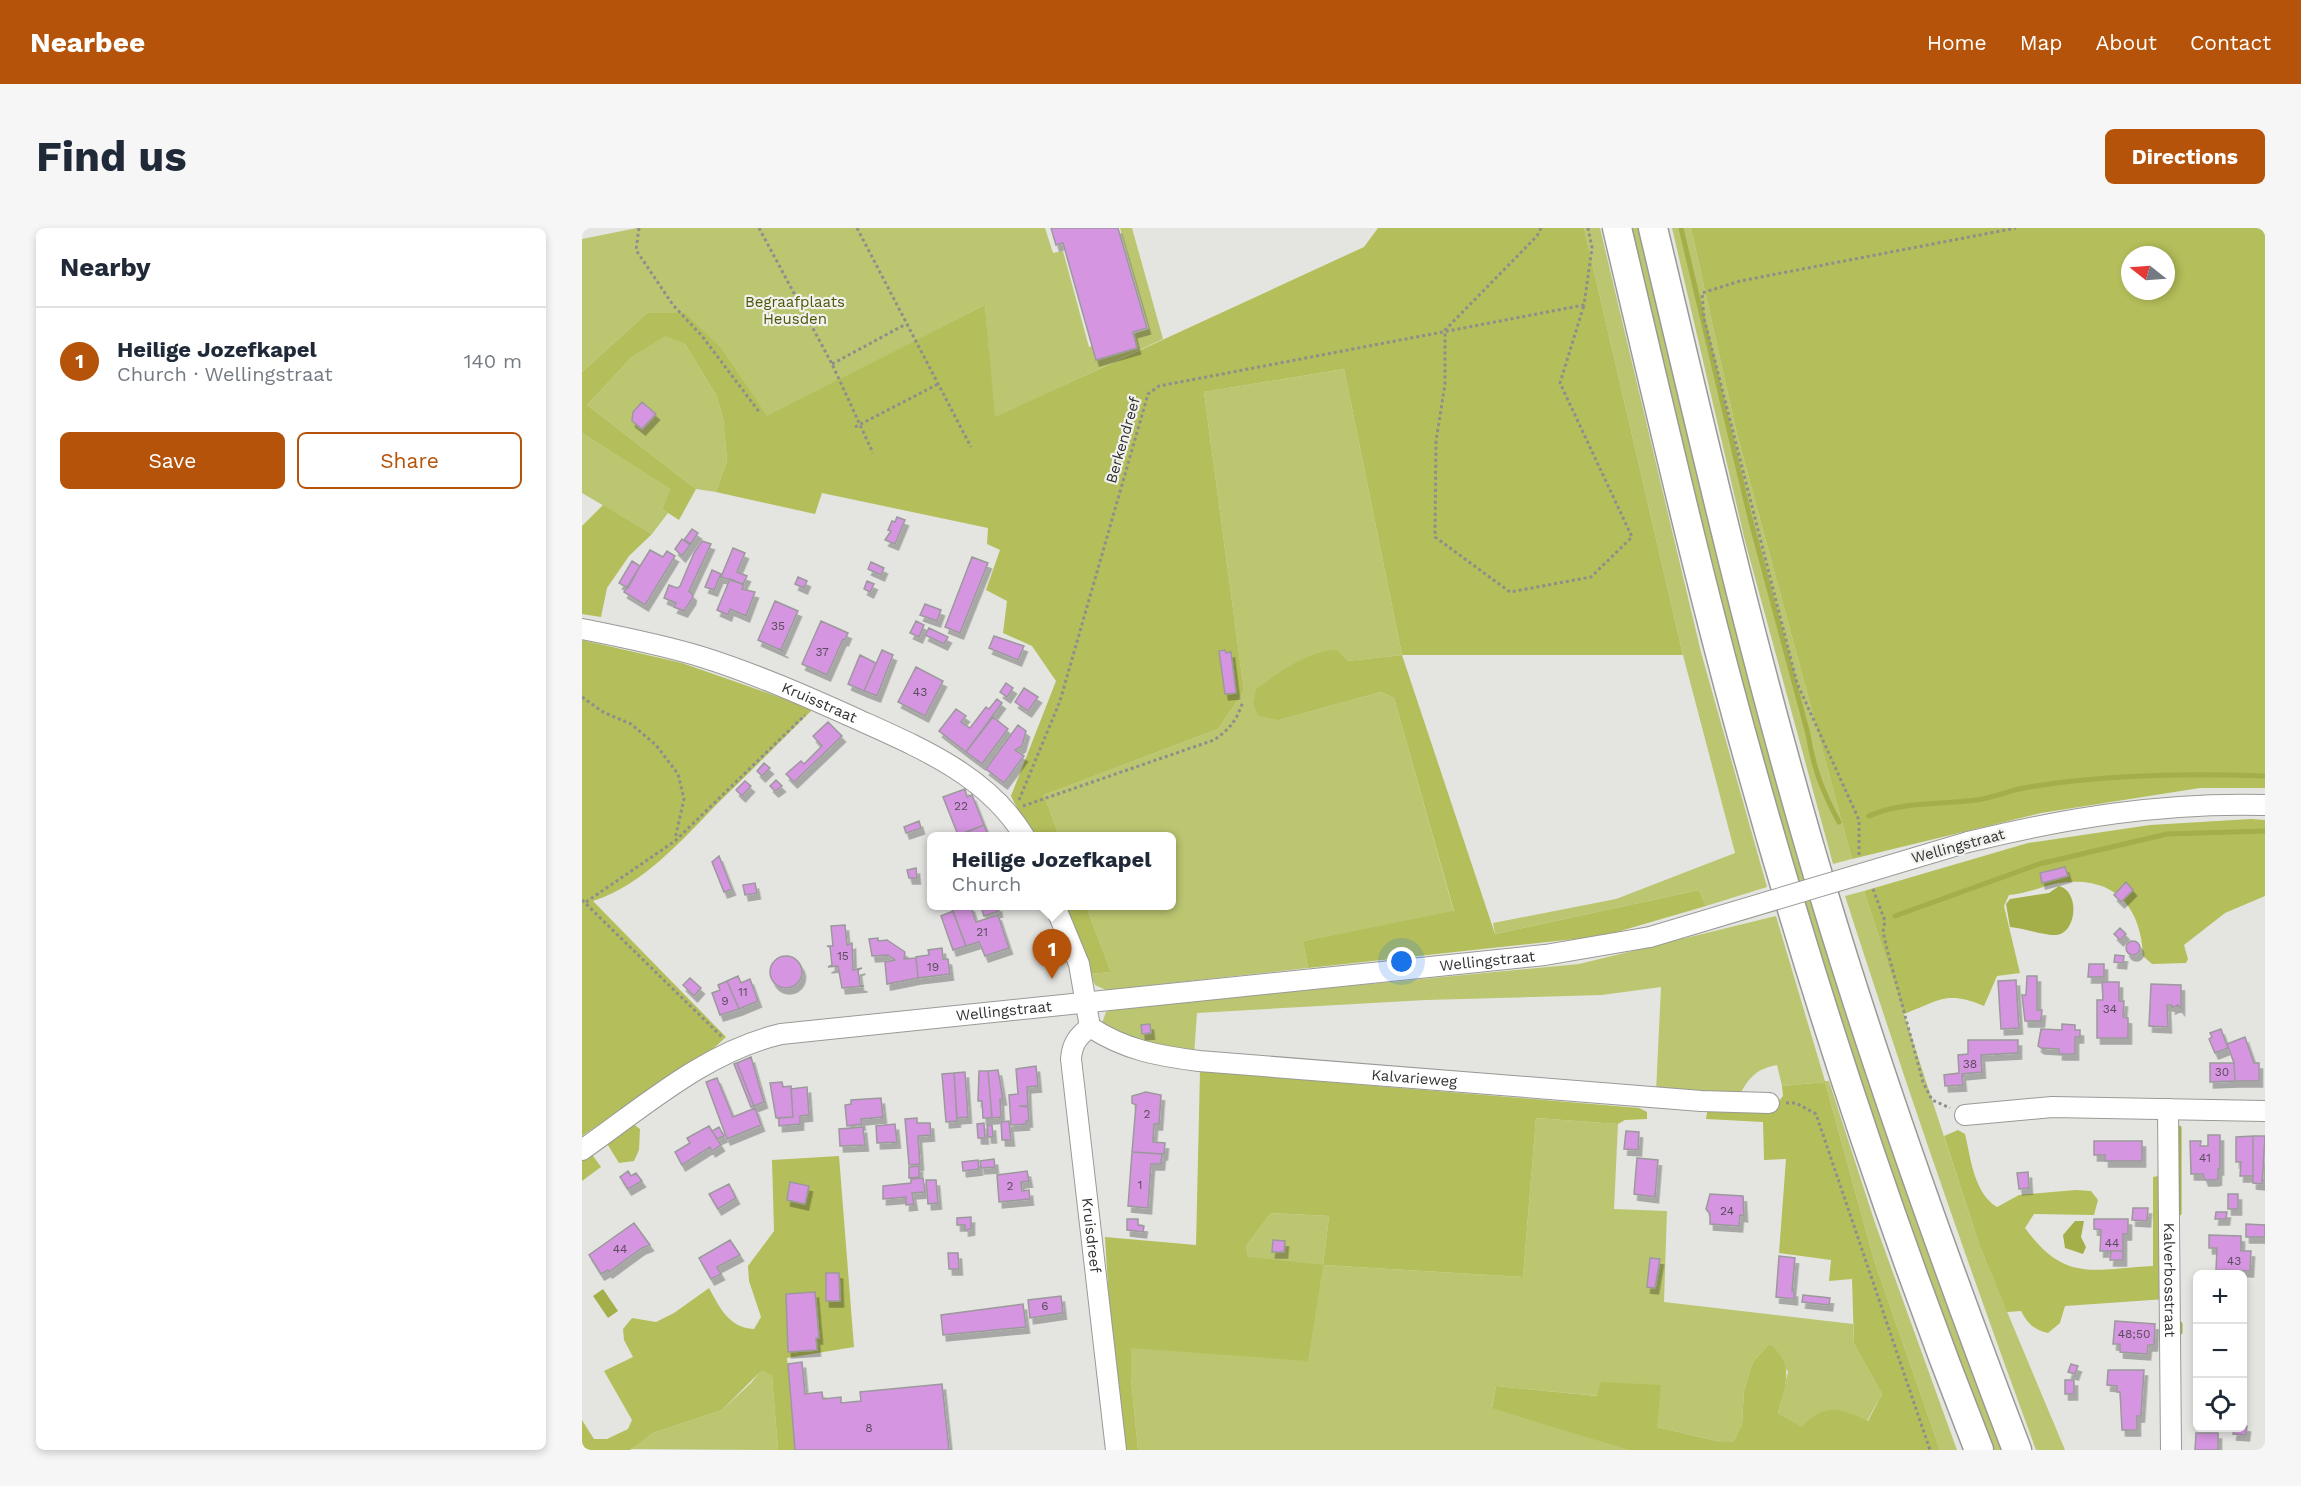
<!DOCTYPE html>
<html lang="en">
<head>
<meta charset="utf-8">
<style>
  body { margin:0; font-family:"Work Sans",sans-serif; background:#f6f6f7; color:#1f2937 }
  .controls { position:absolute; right:18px; bottom:18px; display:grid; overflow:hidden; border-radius:9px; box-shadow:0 3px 9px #0003 }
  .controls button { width:54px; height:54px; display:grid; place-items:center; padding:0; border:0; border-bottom:2px solid #e0e1e3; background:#fff; color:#1f2937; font:30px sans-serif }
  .compass { position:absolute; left:1539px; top:18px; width:54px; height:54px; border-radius:50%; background:#fff; box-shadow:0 3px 9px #0003; rotate:287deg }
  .you { position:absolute; left:820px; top:734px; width:21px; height:21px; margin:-15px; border:4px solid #fff; border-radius:50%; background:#1a73e8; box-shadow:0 0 0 9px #1a73e833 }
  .badge { display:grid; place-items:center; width:39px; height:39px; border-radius:50%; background:#b45309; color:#fff; font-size:20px; font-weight:700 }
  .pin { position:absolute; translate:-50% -50px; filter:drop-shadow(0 2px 3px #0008) }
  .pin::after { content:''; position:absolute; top:32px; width:21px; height:18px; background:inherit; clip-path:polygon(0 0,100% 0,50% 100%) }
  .popup { position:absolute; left:345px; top:604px; width:249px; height:78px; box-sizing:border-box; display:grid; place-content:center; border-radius:9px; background:#fff; filter:drop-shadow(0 2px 4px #0005); font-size:20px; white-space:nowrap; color:#747a83 }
  .popup b { font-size:22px; color:#1f2937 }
  .popup::after { content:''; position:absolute; left:50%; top:100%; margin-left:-12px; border:12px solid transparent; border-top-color:#fff }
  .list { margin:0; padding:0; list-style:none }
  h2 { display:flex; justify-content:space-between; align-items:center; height:78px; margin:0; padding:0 24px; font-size:26px }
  h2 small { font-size:20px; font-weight:400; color:#747a83 }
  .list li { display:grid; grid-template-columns:39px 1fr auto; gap:18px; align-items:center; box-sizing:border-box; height:108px; padding:0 24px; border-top:2px solid #e0e1e3 }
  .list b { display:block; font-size:22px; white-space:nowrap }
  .list p { margin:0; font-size:20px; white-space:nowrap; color:#747a83 }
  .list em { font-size:20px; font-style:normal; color:#747a83 }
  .actions { display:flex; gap:12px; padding:18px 24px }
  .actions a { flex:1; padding:14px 0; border:2px solid #b45309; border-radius:9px; text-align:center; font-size:21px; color:#b45309 }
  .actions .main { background:#b45309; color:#fff }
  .icon { flex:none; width:33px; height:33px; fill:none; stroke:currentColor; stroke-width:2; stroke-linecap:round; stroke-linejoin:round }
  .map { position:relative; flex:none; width:1683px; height:1222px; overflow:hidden; border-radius:9px }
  header { display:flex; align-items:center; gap:36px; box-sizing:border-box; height:84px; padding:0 30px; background:#b45309; color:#fff }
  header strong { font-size:28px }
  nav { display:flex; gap:33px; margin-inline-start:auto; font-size:21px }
  .intro { display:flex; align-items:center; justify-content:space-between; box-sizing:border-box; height:144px; padding:0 36px }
  h1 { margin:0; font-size:42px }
  .button { padding:15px 27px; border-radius:9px; background:#b45309; color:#fff; font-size:21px; font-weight:700 }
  main { display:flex; gap:36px; padding:0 36px }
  aside { flex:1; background:#fff; border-radius:9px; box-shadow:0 3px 9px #0003 }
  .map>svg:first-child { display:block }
  .green { fill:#bcc670 }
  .forest { fill:#b4be5a; fill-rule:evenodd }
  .water { fill:#a5af4a }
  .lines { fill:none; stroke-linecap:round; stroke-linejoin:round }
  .stream { stroke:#a5af4a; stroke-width:5 }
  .building { fill:#d595e0; stroke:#9c999c; stroke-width:1.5; filter:url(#shadow) }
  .minor-casing { stroke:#999a96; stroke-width:22 }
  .highway-casing { stroke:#999a96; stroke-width:31 }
  .path { stroke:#8e8f8c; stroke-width:3; stroke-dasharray:3 3; stroke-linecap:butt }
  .minor { stroke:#fff; stroke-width:20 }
  .highway { stroke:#fff; stroke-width:28 }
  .minor-bridge-casing { stroke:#999a96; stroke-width:22; stroke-linecap:butt }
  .minor-bridge { stroke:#fff; stroke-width:20 }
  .labels { text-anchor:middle; stroke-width:4.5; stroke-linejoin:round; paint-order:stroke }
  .number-label { font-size:12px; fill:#5b4c5d }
  .park-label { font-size:15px; fill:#505609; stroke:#f1f2ee }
  .street-label { font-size:15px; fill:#323331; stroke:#f1f2ee }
</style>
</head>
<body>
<header>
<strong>Nearbee</strong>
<nav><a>Home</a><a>Map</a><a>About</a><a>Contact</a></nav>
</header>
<div class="intro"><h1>Find us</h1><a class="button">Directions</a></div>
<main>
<aside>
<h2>Nearby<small></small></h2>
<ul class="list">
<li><span class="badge">1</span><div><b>Heilige Jozefkapel</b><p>Church · Wellingstraat</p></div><em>140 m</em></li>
</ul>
<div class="actions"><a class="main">Save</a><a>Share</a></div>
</aside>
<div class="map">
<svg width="1683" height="1222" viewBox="0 0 1683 1222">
  <defs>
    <filter id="shadow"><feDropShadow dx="3.5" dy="6" stdDeviation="0" flood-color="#0004"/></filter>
  </defs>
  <rect width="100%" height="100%" fill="#e4e5e1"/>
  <!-- green -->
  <path class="green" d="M55,0H463L471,25L481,23L507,119L567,101L538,0H550L581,111L412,190L403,77L185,189L141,122L65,85L0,144V11Z
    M1002,0H1018L1119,424L1185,659L1124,678L1117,662L913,706L911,695L1034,671L1153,625L1101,427Z
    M1048,0H1059L1092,146L1423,1222H1411C1331,1010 1256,796 1193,578C1138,387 1094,193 1048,0Z
    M1090,0H1109L1154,202L1270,631L1251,636L1163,313Z
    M83,107L103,116L134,167L141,190L145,233L134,264L114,261L5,177L50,129Z
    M762,141L820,427L765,433L697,492L799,464L812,470L872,684L721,713L726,740L524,762L513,757L508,746L529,744L504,678H590V608H477L462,567L636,501L662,463L622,164Z
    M0,205L90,261L80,281L86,285L70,306L0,265Z
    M1282,663L1398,1019L1483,1222H1454C1386,1038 1323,854 1263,668Z
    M1194,688L1243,853H1247L1293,995L1375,1222H1358L1292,1032L1243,854L1200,858L1195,837C1174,841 1166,850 1157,869L1074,864L1079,759L1020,767L844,772L615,785L612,828L557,817L520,795L524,784L537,780L997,736Z
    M954,890L1036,896L1032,981L1085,983L1082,1074L1271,1096L1272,1116L1300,1166L1285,1193L1221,1200L1196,1185L1206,1144L1187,1116L1171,1134L1162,1162L1160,1196L1151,1214H1139L1075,1199L1019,1155L1016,1168L914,1158L910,1179L1046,1222H556L549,1150V1120L666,1029L664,1018L689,985L747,988L741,1037L941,1049Z
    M180,1141L190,1148L196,1222L49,1221L71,1205L140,1182L169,1155Z"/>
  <!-- forest -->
  <path class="forest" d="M796,0H1002L1101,427H820L913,706L1117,662L1124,678L1021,708L726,740L721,713L872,683L812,470L799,464L697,492L677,488L671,476L674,461C698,444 725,423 755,422L765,433L820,427L762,141L622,164L662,463L636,501L462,567L477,608H449L429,568L474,453L450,418L421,405L425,373L404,362L418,322L405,316L406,300L240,265L233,286L134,264L145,233L141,190L134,167L103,116L83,108L50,129L5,177L114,261L97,292L80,281L89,261L0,205V144L65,85H103L141,122L185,188L403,77L413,189L782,19Z
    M1109,0H1683V560H1618L1459,585L1270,631L1154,202ZM1548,27H1584V63H1548Z
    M21,277L70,306L47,328L25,360L19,389L0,386V298Z
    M0,412L100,435L231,481C199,513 168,544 136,575C100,612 61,657 11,673L144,809L133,819L0,908Z
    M1669,591L1683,592V668L1643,685L1602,717L1606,731L1604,735L1570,736L1561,728C1559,676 1530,647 1477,655C1460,658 1445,666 1427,667L1422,678L1438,745L1415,748L1402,778C1364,762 1357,773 1322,786L1282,663L1446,615L1568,597Z
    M479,678H504L529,744L508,746Z
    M618,843L1057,880L1065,884V891L1043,892L1036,896L954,890L941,1049L741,1037L726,1133L549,1120V1150L556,1222H540L531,1140L523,1009L614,1017ZM689,985L747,988L741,1037L666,1029L664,1018Z
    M1243,854L1292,1032L1358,1222H1046L910,1180L914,1158L1015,1168L1019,1154L1079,1157L1075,1199L1139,1214H1151L1160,1196L1162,1162L1171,1134L1187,1116C1214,1137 1203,1156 1196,1185L1220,1199C1243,1174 1258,1181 1286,1193L1300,1166L1272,1116L1270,1051L1247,1053L1249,1032L1197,1025L1204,931L1182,932L1181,894L1124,891L1126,879L1190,882L1201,868L1200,858Z
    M51,896L58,901L57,922L52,933L37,935L24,914Z
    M1376,902L1383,906C1389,931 1392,965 1415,979L1437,967L1494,962L1509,963L1516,972L1512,987L1452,986L1443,1000C1483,1055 1510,1041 1571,1038V949L1582,947L1584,1071L1483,1078L1478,1095L1466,1105C1452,1102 1446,1096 1439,1083L1425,1084L1398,1019L1362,908Z
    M9,925L19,939L0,953V931Z
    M257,928L272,1119L205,1130L214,1222H196L190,1148L180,1142L140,1182L71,1205L48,1222H0V1192L12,1211H25L46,1201L50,1192L22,1143L51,1129L42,1112L41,1101L50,1090L74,1094L92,1085L127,1060C138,1080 147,1100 172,1101L179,1089L167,1053L166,1038L192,1003L190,932Z"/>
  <!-- water -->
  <path class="water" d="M1477,658C1499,664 1494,706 1474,707C1463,708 1441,700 1428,699L1424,676L1428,671L1467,665Z
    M1493,993H1502L1499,1009L1504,1019L1501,1026L1483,1020L1481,1007Z
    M21,1061L36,1083L26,1090L11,1068Z"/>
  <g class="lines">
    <!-- stream -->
    <path class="stream" d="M1099,0L1168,290L1226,506C1231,539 1241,565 1257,594
      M1287,588C1320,573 1358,577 1394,572C1410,570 1426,563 1442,560C1521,546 1603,545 1683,548
      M1313,688L1457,636L1585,606L1683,603
      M1597,985V900
      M1598,1096V1104"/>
  </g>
  <!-- building -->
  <path class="building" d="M469,0H536L565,100L551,104L555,120L514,132L481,15L474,17Z
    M60,174L74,186L60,201L50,193L51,184Z
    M315,289L323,292L313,316L303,312L309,303L306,302L310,293L313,294Z
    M110,301L116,305L109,316L102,312Z
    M100,311L108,317L100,328L93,321Z
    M120,313L129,316L107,363L111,367L110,371L102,383L92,379L94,375L82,370L87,357L95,360L98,358L112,325Z
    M151,320L163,325L155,344L165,348L161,356L139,349Z
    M68,322L81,329L85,323L93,328L63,377L42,364Z
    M390,329L406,335L378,405L363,399Z
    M50,333L58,338L46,360L37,355Z
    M289,334L302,340L299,347L286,341Z
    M130,342L139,346L132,362L123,359Z
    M216,349L225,353L222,360L213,356Z
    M148,351L162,357L160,361L173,364L164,388L148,381L146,387L135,382Z
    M285,353L292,356L288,364L282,361Z
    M193,373L216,383L199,422L203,424L176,412Z
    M343,376L359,382L355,393L338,387Z
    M239,393L266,405L263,412L261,411L245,447L220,436Z
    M334,393L342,397L337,409L328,405Z
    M347,400L366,409L362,416L343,407Z
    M412,408L442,418L436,432L407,420Z
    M300,422L311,427L295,468L282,463Z
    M643,422L644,425L649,424L654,465L643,466L637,423Z
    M278,427L294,435L282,463L266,456Z
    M334,439L361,453L343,488L316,474Z
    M424,455L431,460L425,469L418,464Z
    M442,460L456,469L446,483L433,474Z
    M415,471L420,475L384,524L357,503L374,481L384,488L379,494L388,500L404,479L407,481Z
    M411,489L426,501L400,536L384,524Z
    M246,494L260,508L212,554L204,546L219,533L222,536L240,518L231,508Z
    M436,497L444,503L440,518L433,522L442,528L422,555L404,541Z
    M182,535L188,540L180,548L175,543Z
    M194,552L200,558L193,563L188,558Z
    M163,553L169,558L160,568L154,562Z
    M383,561L385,569L390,567L402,597L376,607L361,569Z
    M337,593L339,600L324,605L322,599Z
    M402,597L407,608H387L385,604Z
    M137,628L150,661L142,664L130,634Z
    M1483,639L1486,648L1460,655L1458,645Z
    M334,640L335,650H327L325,642Z
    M1544,654L1551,662L1539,674L1532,667Z
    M173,655L175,665L163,667L161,657Z
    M389,678L394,694L416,687L427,720L403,728L397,714L384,718L370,681Z
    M416,678L417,683L402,688L399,679Z
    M371,683L384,718L371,722L359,688Z
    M263,697L265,717L270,715L271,742L280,740L276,742L278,757L282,758L260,760L256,738L246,739L250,737L248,719L245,718H251L249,698Z
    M1538,700L1544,706L1538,712L1532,706Z
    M296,710V713L305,712L323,724L322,731L334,730L336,750L305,756L303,734L313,732L306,727L290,728L287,711Z
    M1544 720a7 7 0 1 1 14 0a7 7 0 1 1-14 0Z
    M360,720L361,731H366L368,746L336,750L334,729L347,727L346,722Z
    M1533,727L1542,728L1541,735L1532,734Z
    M188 744a16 16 0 1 1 32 0a16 16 0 1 1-32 0Z
    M1507,736H1522V749H1506Z
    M156,748L159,755L168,751L176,773L157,781L145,753Z
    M1445,748H1455V782H1460L1459,793H1443L1440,767H1444Z
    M108,750L119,760L112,768L101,757Z
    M1434,752L1437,800L1419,801L1416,753Z
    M145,753L157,781L138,787L130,765L138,762L136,757Z
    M1520,754H1537V773H1542L1541,789L1546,790V810H1515V772H1521Z
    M1569,756L1599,757V781L1596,777L1590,780V777H1585L1586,799L1567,798Z
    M568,796L569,805L560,806L559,797Z
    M1480,796L1493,797V802H1498V809H1493V826H1477V821L1459,820L1456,818L1459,801L1480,802Z
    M1639,801L1646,820L1633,825L1627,811L1630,809L1628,805Z
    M1663,809L1672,835H1677V853H1653L1652,835L1645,816Z
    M1386,812H1436V825L1399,827L1400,844L1380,846L1381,857L1363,858L1362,847L1377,845L1376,827L1386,826Z
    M169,829L182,874L172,878L155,835Z
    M155,835L172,878L169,879L152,836Z
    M1628,835H1652L1653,853L1628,854Z
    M454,838L456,858L445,859L446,878H437L446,879L447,893H444V896L429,897L427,867L436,866L434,841Z
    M416,842L421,871H418L419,889L410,890L406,843Z
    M397,843H406L410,890H401L400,873H396Z
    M383,844L386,889L375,890L372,845Z
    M372,845L375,893L364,894L360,846Z
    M135,850L151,889L173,880L179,897L145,911L124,854Z
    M200,854L201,859L209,858L211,889L194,890L188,855Z
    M225,859L227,887L218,888V896L197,898V890L211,889L209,861Z
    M564,864L579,867L577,896H572L571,914L583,915L582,926L550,924L554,877L550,875V868Z
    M299,870L301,889L279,891L280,896L265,898L263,877L269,876V872Z
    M335,890V895H348L349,907L336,908L338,936L327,937L323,891Z
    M427,893L429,912H420L419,894Z
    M402,895L403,910H396L395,896Z
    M313,896L315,914L295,915L294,898Z
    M405,897H410L411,909H406Z
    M127,898L139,917L130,923L128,919L100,937L93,924L108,915L105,910Z
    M137,899L142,908L135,911L130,903Z
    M281,899L283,917L258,918L257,901Z
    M1044,903L1057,904L1056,922L1042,921Z
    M1626,907H1638V941H1636V951L1633,952H1623L1621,946H1609L1608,913H1619L1618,918H1626Z
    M1671,908H1683L1680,956L1671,955Z
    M1671,908V948H1658L1659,934H1654V909Z
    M1512,913H1560V933H1523V927H1512Z
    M550,924L580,926L579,936H569L566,980L546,978Z
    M1055,930L1076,932L1073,969L1052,966Z
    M412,931L413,939L399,940L398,933Z
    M396,932L397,941L381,943L380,934Z
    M337,938V949L327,950V939Z
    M46,943L49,948L54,945L60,953L46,961L38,949Z
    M445,943L447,953L439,954L440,963L447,962L448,971L417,974L415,947Z
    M1446,944L1447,960L1437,961L1435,945Z
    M341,950L343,964L330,965L332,976L324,977V969L301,971V958L329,955V951Z
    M344,952H354L356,975L346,976Z
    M208,954L227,958L223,976L205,972Z
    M147,956L154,970L136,981L127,966Z
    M1128,966L1161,968L1162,988L1158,987L1157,998L1128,996V986L1124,981Z
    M1646,966H1656V981H1646Z
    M1551,980H1566L1565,993L1550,992Z
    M1634,984H1645L1644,991H1633Z
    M389,989V1001L383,1002V997H375V990Z
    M545,991H556V997L562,998L561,1004L545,1002Z
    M1512,991H1546V1006H1541V1023H1518L1519,1002L1512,1001Z
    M52,995L68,1017L60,1020L27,1044L26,1042L19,1046L7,1027Z
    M1664,996L1683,997V1009H1664Z
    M1627,1007L1659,1008V1023H1669L1668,1043L1634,1042L1635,1020H1627Z
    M148,1012L158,1027L135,1039L139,1046L129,1051L117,1030Z
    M691,1012L703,1013L702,1024H690Z
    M1529,1023H1541V1032H1528Z
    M366,1025H376L377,1041H367Z
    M1197,1028L1213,1030L1210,1063H1212V1071L1194,1069Z
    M1068,1030L1078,1031L1073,1060L1065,1059Z
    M244,1045H257L258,1073H244Z
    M233,1064L237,1110H234L235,1122L206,1124L204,1066Z
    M1221,1067L1248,1070L1247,1077L1220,1074Z
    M479,1068L481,1085L448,1090L446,1072Z
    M441,1076L444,1099L361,1107L359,1087Z
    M1533,1093L1573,1096L1572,1117H1566L1565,1126L1538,1124V1116H1531Z
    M220,1134L223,1166L240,1164L241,1171L259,1169V1175L279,1173L278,1164L360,1156L367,1222H213L206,1136Z
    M1489,1136L1496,1138L1493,1146L1486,1144Z
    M1526,1142H1562L1559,1188H1555V1202H1540L1538,1164H1535V1158L1525,1157Z
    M1483,1152H1492V1166H1483Z
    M1660,1197L1665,1198L1664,1207L1651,1206L1652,1200Z
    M1614,1205H1636V1222H1613Z"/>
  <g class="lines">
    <!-- minor casing -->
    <g class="minor-casing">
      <g id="minor">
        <path id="s1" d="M0,401C40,409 81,417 120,429C174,446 226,469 277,492C339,520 406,548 442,608"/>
        <path d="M1386,614C1484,590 1582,574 1683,577"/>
        <path id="s2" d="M473,678L497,736L508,799C543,822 577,828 617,833L1119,873L1187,875"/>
        <path id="s3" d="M508,799C496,808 490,816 489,831L534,1222"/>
        <path id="s4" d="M1586,881L1589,1222"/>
        <path d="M1383,887L1470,879L1683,883"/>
        <path id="s5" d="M0,922C63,878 123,824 199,806L963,727L1068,709"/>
      </g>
    </g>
    <!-- highway casing -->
    <g class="highway-casing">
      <path id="highway" d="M1035,0C1077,177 1117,354 1166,529C1231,763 1308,996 1397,1222
        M1071,0C1125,227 1177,454 1245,677C1301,861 1366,1042 1435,1222"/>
    </g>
    <!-- path -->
    <path class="path" d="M57,0L54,22L91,77L120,108L178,185
      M177,0L250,136L291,225
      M275,0L389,219
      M959,0L955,8L863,102V156L854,213L853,309L928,364L1009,349L1050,309L978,155L1002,77
      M250,136L324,96
      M273,199L356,156
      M0,469L21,484L49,496L74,517L96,546L102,571L93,611
      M437,572L478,473L566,166L577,158L1002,77L1010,20L1006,0
      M441,578L632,512C648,501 655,492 661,473
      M1277,627V592L1215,455L1122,90L1120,65L1158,53L1434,0
      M1291,661L1303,693L1301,704L1305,721L1341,854L1350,872L1368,880
      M0,672L140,809
      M4,674L93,613L223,487
      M1204,875H1214L1234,886L1348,1222"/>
    <!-- minor -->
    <use href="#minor" class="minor"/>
    <!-- highway -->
    <use href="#highway" class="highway"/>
    <!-- minor-bridge casing -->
    <g class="minor-bridge-casing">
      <path id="minor-bridge" d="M1068,709L1386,614"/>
    </g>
    <!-- minor-bridge -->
    <use href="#minor-bridge" class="minor-bridge"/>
  </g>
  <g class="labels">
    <!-- number labels -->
    <g class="number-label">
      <text x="196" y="402">35</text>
      <text x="240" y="428">37</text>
      <text x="338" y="468">43</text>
      <text x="379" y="582">22</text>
      <text x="400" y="708">21</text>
      <text x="261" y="732">15</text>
      <text x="351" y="743">19</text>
      <text x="161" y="768">11</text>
      <text x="143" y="777">9</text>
      <text x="1528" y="785">34</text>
      <text x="1388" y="840">38</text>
      <text x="1640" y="848">30</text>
      <text x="565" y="890">2</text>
      <text x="1623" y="934">41</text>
      <text x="558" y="961">1</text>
      <text x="428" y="962">2</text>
      <text x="1145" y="987">24</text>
      <text x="1530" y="1019">44</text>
      <text x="38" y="1025">44</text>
      <text x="1652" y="1037">43</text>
      <text x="463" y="1082">6</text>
      <text x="1552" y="1110">48;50</text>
      <text x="287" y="1204">8</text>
    </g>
    <!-- park labels -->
    <g class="park-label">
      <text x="213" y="79">Begraafplaats<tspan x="213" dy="17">Heusden</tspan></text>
    </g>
    <!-- street labels -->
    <g class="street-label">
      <text transform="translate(541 212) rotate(-74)" y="5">Berkendreef</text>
      <text dy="5" stroke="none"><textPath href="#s1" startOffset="249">Kruisstraat</textPath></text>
      <text transform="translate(1376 618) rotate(-15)" y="5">Wellingstraat</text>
      <text dy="5" stroke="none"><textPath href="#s5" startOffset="942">Wellingstraat</textPath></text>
      <text dy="5" stroke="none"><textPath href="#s5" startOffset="456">Wellingstraat</textPath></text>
      <text dy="5" stroke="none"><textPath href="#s2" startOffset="458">Kalvarieweg</textPath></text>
      <text dy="5" stroke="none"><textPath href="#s3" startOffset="216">Kruisdreef</textPath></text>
      <text dy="5" stroke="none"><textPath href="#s4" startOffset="171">Kalverbosstraat</textPath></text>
    </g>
  </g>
</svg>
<div class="controls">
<button>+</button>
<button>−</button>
<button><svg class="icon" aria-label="locate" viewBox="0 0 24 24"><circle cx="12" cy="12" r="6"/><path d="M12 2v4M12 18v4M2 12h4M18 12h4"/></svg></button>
</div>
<svg class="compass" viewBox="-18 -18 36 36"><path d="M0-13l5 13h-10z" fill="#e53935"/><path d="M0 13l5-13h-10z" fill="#747a83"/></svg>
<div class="you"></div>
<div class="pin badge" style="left:470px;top:751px">1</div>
<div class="popup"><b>Heilige Jozefkapel</b>Church</div>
</div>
</main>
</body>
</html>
